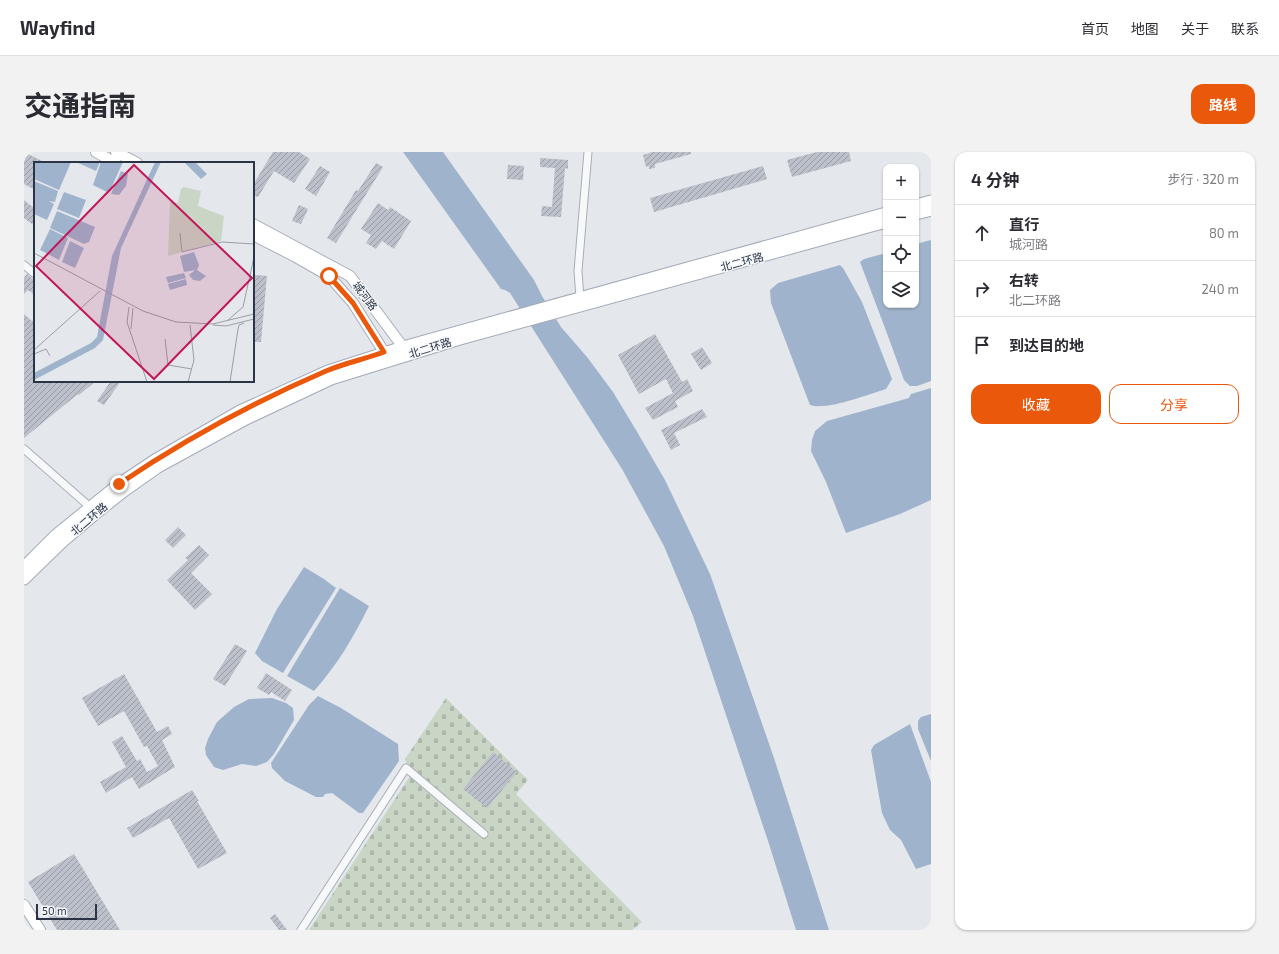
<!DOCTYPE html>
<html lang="zh">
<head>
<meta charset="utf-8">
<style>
  body { margin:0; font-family:"Exo 2","Noto Sans SC",sans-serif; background:#f2f2f3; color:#2b2b33 }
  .controls { position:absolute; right:12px; top:12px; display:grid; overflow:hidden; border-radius:8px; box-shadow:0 1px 3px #0004 }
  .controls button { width:36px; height:36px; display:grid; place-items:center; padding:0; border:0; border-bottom:1px solid #e1e1e2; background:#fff; color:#2b2b33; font:20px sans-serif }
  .scale { position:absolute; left:12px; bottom:10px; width:61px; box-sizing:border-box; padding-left:4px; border:2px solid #2b3445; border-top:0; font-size:11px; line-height:14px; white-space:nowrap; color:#2b3445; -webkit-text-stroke:3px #f4f6f9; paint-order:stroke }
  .stop { position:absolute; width:12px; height:12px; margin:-9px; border:3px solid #ea580c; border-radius:50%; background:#fff }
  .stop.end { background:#ea580c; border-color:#fff; box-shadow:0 1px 4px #0008 }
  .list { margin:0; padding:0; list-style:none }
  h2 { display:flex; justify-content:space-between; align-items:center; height:52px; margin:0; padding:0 16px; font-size:17px }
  h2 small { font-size:13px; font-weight:400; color:#7c7c81 }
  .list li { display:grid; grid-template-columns:26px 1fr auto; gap:12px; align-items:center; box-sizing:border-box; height:56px; padding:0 16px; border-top:1px solid #e1e1e2 }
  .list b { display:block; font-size:15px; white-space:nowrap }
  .list p { margin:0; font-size:13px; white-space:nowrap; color:#7c7c81 }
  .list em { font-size:13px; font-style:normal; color:#7c7c81 }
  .actions { display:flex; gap:8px; padding:12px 16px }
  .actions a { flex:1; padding:9px 0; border:1px solid #ea580c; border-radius:12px; text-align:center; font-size:14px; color:#ea580c }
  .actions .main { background:#ea580c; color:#fff }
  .icon { flex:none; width:22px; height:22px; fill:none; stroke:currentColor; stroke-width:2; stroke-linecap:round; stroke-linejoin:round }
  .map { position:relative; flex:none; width:907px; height:778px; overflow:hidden; border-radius:12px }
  header { display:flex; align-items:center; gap:24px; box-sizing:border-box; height:56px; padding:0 20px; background:#fff; border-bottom:1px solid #e1e1e2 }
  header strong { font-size:19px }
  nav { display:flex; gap:22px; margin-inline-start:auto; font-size:14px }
  .intro { display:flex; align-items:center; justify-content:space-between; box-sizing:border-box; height:96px; padding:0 24px }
  h1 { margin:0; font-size:28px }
  .button { padding:10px 18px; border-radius:12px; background:#ea580c; color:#fff; font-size:14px; font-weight:700 }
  main { display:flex; gap:24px; padding:0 24px }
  aside { flex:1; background:#fff; border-radius:12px; box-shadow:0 1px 3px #0004 }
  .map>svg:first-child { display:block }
  .cemetery { fill:url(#cemetery-stones) }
  .water { fill:#9fb4cc }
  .building { fill:url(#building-hatch) }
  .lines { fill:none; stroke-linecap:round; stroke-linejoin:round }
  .street-casing { stroke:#a9aeb7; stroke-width:9 }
  .secondary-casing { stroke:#a9aeb7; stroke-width:12 }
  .primary-casing { stroke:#a3abb8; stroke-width:13 }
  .street { stroke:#f7f8fa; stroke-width:7 }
  .secondary { stroke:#fff; stroke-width:10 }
  .primary { stroke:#fff; stroke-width:11 }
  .route { stroke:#ea580c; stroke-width:5 }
  .labels { text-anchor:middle; stroke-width:3; stroke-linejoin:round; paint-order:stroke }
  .street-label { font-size:11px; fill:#2b3445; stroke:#f4f6f9 }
  .inset-road { fill:none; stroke:#9a9fa9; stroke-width:1 }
  .view { fill:#c2185b; fill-opacity:0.15; stroke:#c2185b; stroke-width:2 }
  .inset-edge { fill:none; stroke:#2b3445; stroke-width:2 }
</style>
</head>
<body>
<header>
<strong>Wayfind</strong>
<nav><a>首页</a><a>地图</a><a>关于</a><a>联系</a></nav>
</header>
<div class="intro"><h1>交通指南</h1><a class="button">路线</a></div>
<main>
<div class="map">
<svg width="907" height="778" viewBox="0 0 907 778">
  <defs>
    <pattern id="cemetery-stones" width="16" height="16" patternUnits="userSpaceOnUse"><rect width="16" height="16" fill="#c9d6c5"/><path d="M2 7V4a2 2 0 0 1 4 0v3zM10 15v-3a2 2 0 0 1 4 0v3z" fill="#adb8ab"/></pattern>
    <pattern id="building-hatch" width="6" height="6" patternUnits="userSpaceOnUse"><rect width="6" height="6" fill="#bbc0ca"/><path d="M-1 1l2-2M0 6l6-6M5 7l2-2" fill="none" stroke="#989da6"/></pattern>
  </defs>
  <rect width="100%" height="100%" fill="#e4e7ec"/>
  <!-- cemetery -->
  <path class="cemetery" d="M422,546L504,628L492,642L618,770L608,778H285L386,624L381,607Z"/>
  <!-- water -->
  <path class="water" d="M379,0H419L510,128L518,144L537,175L563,205L589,240L612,278L641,328L686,422L750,606L805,778H772L745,692L669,464L640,394L598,317L486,141L481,138L477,137Z
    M907,88V229L893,234H886L880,228L861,176L836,110L840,107L862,101V153H892V92Z
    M816,113L819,116L838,150L868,227L862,237C845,242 803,259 786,253L747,151L746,138L754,131Z
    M907,236V348L876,362L822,381L802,330L787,299L788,288L791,279L803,269L885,246L887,242Z
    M280,415L300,427L312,436L259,521L238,509L231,501L253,457Z
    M316,436L345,454C329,486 314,512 290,539L263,524Z
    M294,544L317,556L374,592L375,609L339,661H335L308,641L301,642L299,645H292L261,629L248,616L247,611L285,553Z
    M248,546L262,551L269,556L270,568L250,602L243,610L232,614L218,612L199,618L190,615L182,603L181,596L184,587L193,570L210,555L225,547Z
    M907,562V609L894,577V569L897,565Z
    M886,572L907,630V712L892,717L877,688L866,678L858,661L847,598L850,593Z"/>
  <!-- building -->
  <path class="building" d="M0,0L22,11H11V38L0,32Z
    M249,0H275L286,7L270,31L250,19L234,45L229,43V33Z
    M628,0H667V2L631,12V16L625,17V14L622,15L619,3Z
    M793,0H825L827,9L768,25L763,8Z
    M516,6L544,8V17L541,16L537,65L517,64L518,54L528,55L531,16L516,15Z
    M352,11L359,15L312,91L303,86L332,38L334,39Z
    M484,13L500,14L499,28L483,27Z
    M296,14L306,20L292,44L281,37Z
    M739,14L743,27L630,60L626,46Z
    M0,48L11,57V68L8,72L0,66Z
    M354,51L364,58L366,55L387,69L370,97L358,89L352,97L342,91L347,83L337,77Z
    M275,53L284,57L277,72L268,69Z
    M3,122L11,129V143L4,138L0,142V126Z
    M231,123L243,124L237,190H229V144Z
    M0,162L8,169L11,166V229H72L55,243L54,242L0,286Z
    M631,182L658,230L663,227L669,239L651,249L654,255L629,268L621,256L649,241L642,227L615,242L594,203Z
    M678,195L688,211L677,218L667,202Z
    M87,229H97L80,253L73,249Z
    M678,257L683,265L650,281L656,293L647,298L637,278Z
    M154,375L162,383L149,396L141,388Z
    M175,393L185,403L167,421L188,442L171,458L143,428L164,408L161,406Z
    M211,492L223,499L201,534L189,527Z
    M242,521L268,538L261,549L247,540L245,543L233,536Z
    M100,522L133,580L144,574L148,582L138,588L151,615L115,637L108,625L82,641L76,630L102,615L88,590L98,584L113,609L116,607L123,620L134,614L123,594L120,595L100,559L74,574L58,546Z
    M469,600L493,620L463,656L439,637Z
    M168,638L175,649H173L203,701L174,717L145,666L109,686L103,676Z
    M50,702L96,778H33L4,730Z
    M251,762L263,778H255L246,766Z"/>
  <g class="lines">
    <!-- street casing -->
    <g class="street-casing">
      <path id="street" d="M0,113L11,122
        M556,146L554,119L564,0
        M0,297L66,355
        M277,778L382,616L460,682"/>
    </g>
    <!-- secondary casing -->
    <g class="secondary-casing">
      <path id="secondary" d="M72,0L92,11
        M92,0L113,11
        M229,72L326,124L379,195
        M229,83L270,104L305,124L329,151L360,200
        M0,753L16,778"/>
    </g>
    <!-- primary casing -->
    <g class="primary-casing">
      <path id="primary" d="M892,53L907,49
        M892,62L907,58
        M0,415L32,383L95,332L131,308L216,259L304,219L379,195L862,61
        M0,427L38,390L71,362L100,339L134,315L222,267L307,227L436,187L862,70"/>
    </g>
    <!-- street -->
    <use href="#street" class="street"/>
    <!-- secondary -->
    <use href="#secondary" class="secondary"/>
    <!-- primary -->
    <use href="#primary" class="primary"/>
  </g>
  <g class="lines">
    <!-- route -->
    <path class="route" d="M95,332C160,288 230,250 302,219C321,211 341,207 360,200L329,151L305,124"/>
  </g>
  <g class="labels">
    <!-- street labels -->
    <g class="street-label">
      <text transform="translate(718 110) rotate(-15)" y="4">北二环路</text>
      <text transform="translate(341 144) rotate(53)" y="4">城河路</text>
      <text transform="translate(406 196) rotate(-17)" y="4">北二环路</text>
      <text transform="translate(65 367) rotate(-40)" y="4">北二环路</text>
    </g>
  </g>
  <!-- overview -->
  <g transform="translate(10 10)">
    <rect width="220" height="220" fill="#e4e7ec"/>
    <path d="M150,25L167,29L164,44L190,54L187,79L134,94L136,40L144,41L147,27Z" fill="#c9d6c5"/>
    <path d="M0,0H37L25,28L0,17ZM42,0H66L62,9ZM67,0H89L75,31L59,23ZM121,0H127L87,86L69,178L61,186L0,218V211L57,181L63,175L78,94ZM150,0H161L173,12L167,17ZM87,9L94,12L92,24L85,33L77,32ZM0,19L24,29L21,40L15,39L20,42L13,58L0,52ZM30,30L52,38L45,56L23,47ZM23,49L61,65L55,80L50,82L16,66ZM16,67L34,76L25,98L6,88ZM36,79L50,86L41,106L28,100ZM160,90L165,103L163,108L172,114L166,119L159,118L155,113L161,108L150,110L146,94ZM150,111L152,116L134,121L132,115ZM152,117L153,123L136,128L134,122Z" fill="#9fb4cc"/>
    <path class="inset-road" d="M146,71L148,90L188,80L220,82M0,91L109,149L142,160L179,162L220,152M95,145L93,160L113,220M194,158L209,145L220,95M179,163L192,164L220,157M97,167L99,146M131,177L134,203L158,207M0,188L66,129M0,192L12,187L16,194M154,220L160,198L156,163M196,220L204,167L205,163L210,161"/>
    <path class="view" d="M100,3L218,116L120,217L2,104Z"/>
    <rect width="220" height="220" class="inset-edge"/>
  </g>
</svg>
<div class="controls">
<button>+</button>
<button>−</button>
<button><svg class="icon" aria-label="locate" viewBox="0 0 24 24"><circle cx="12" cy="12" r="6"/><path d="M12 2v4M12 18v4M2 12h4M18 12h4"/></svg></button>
<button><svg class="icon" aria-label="layers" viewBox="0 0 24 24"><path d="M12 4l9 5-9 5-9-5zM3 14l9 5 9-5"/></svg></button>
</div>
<div class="scale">50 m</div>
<div class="stop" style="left:305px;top:124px"></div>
<div class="stop end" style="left:95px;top:332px"></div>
</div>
<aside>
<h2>4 分钟<small>步行 · 320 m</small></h2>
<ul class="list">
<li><svg class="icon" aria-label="ahead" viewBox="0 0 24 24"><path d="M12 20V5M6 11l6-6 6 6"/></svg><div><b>直行</b><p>城河路</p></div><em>80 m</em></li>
<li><svg class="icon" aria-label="right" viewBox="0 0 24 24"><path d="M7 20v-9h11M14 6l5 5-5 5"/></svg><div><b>右转</b><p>北二环路</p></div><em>240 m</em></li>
<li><svg class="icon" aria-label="arrive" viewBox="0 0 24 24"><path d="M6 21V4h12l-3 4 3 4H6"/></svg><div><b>到达目的地</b></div></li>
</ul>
<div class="actions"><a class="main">收藏</a><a>分享</a></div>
</aside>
</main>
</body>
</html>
